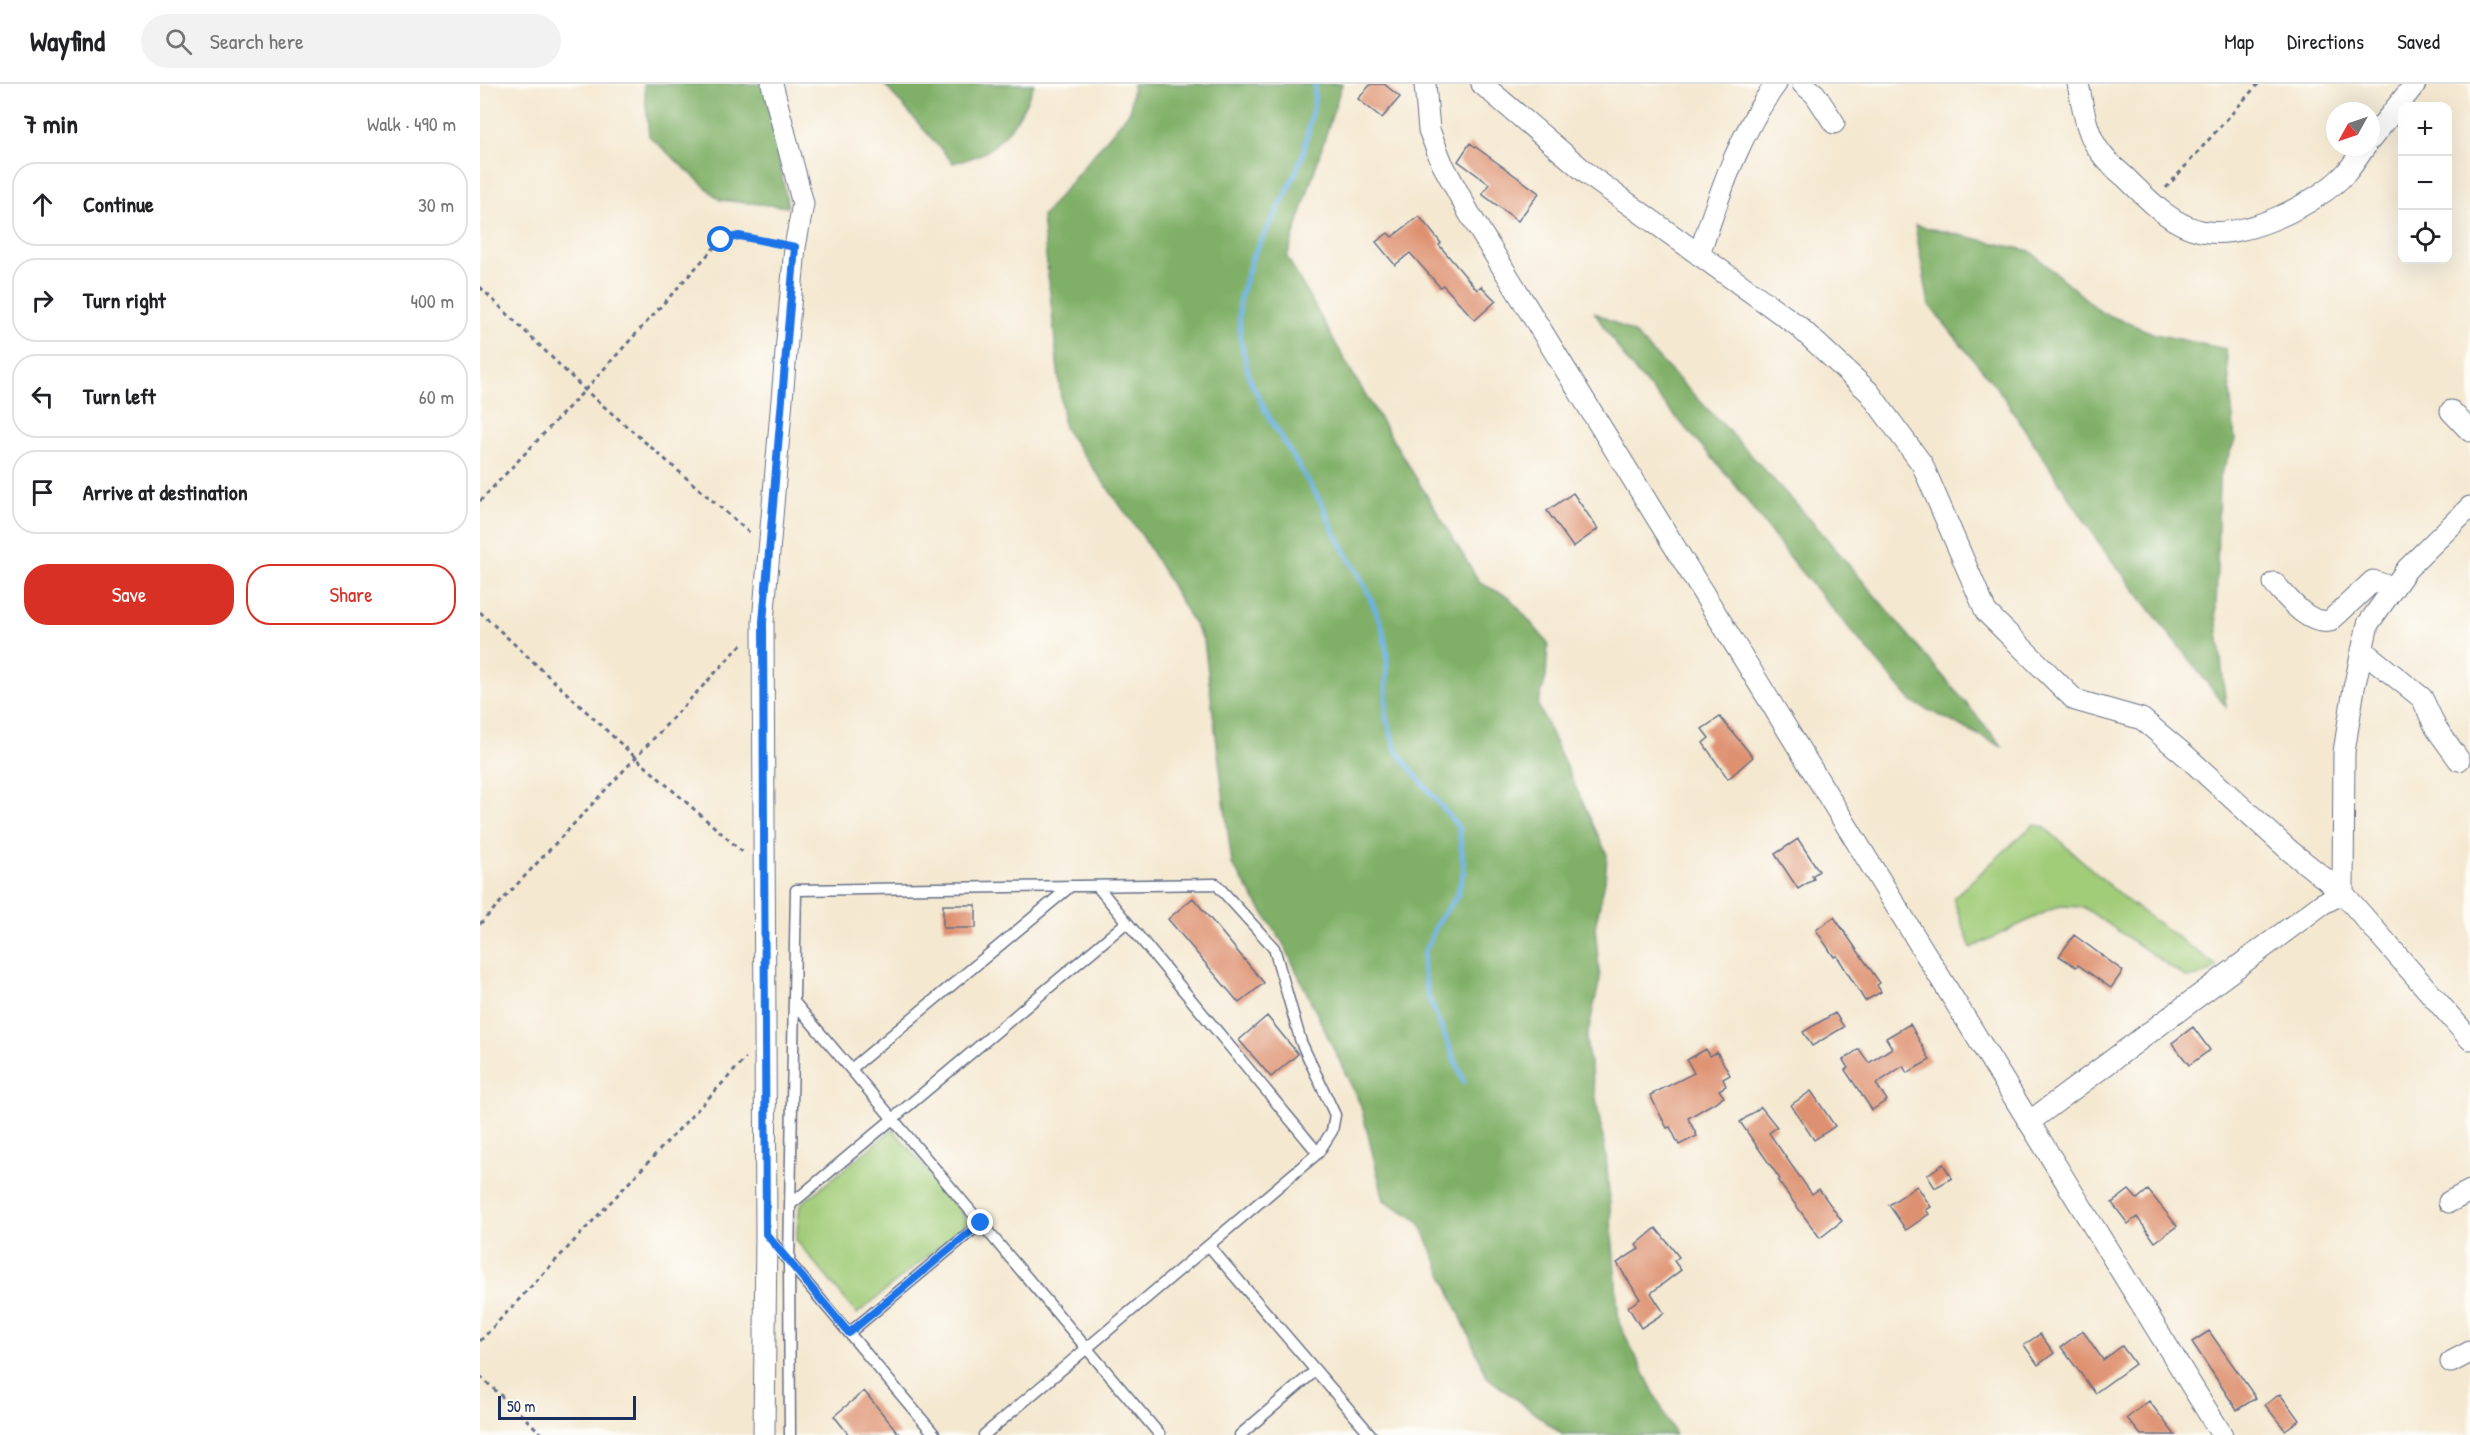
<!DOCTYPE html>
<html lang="en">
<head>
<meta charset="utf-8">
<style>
  body { margin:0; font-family:"Patrick Hand",sans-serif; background:#f2f2f2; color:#202124 }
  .controls { position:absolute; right:18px; top:18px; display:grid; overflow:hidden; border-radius:12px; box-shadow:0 6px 24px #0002 }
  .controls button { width:54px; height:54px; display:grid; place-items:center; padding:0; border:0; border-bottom:2px solid #e0e0e0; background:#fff; color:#202124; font:30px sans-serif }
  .compass { position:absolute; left:1846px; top:18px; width:54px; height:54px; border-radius:50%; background:#fff; box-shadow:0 6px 24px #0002; rotate:230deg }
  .scale { position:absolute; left:18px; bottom:15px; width:138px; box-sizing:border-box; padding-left:6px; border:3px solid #1b2f5e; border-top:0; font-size:16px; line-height:21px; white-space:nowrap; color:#1b2f5e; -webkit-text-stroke:4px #fdfcf7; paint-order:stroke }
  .stop { position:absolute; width:18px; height:18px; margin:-14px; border:4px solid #1a73e8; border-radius:50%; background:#fff }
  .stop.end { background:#1a73e8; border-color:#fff; box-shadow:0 2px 6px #0008 }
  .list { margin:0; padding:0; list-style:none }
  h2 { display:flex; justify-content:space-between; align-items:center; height:78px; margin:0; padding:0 24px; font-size:26px }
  h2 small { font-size:20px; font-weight:400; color:#757577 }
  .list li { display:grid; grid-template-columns:39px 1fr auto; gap:18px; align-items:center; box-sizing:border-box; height:84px; margin:0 12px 12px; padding:0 12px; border:2px solid #e0e0e0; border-radius:24px }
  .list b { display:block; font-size:22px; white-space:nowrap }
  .list em { font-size:20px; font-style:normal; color:#757577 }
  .actions { display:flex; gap:12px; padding:18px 24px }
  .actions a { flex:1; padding:14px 0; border:2px solid #d93025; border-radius:24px; text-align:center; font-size:21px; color:#d93025 }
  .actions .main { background:#d93025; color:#fff }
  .icon { flex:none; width:33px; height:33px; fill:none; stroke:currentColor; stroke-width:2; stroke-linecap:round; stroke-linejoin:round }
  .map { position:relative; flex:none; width:1990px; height:1351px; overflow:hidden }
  header { display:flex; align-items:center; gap:36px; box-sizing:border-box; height:84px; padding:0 30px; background:#fff; border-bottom:2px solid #e0e0e0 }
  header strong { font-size:28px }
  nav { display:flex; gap:33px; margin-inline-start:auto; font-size:21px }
  .search { width:420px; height:54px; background:#f2f2f2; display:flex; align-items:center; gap:15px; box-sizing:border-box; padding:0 21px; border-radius:33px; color:#757577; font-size:22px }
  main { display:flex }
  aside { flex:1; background:#fff }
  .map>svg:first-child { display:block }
  .green { fill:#a1cc78; stroke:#5e7e6b; stroke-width:1.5 }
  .forest { fill:#80b068; stroke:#4e7063; stroke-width:1.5 }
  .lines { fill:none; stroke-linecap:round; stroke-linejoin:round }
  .stream { stroke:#6db2e3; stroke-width:5 }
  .building { fill:#de916f }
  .service-casing { stroke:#677086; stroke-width:13 }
  .minor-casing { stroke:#677086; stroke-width:23 }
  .path { stroke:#677086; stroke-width:3; stroke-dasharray:4.5 4.5; stroke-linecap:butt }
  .service { stroke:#fff; stroke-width:10 }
  .minor { stroke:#fff; stroke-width:21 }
  .route { stroke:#1a73e8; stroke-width:8 }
</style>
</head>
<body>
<header>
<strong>Wayfind</strong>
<div class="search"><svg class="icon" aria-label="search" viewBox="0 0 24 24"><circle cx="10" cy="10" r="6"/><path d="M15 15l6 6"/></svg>Search here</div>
<nav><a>Map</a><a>Directions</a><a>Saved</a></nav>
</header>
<main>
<aside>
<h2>7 min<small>Walk · 490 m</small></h2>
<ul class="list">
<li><svg class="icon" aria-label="ahead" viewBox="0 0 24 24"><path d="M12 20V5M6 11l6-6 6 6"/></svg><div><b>Continue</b></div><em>30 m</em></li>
<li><svg class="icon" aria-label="right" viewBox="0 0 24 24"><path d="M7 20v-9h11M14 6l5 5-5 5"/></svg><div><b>Turn right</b></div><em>400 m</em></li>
<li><svg class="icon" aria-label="left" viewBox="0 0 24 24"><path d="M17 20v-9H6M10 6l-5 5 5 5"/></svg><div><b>Turn left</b></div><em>60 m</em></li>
<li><svg class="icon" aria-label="arrive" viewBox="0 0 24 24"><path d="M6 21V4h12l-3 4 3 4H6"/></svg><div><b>Arrive at destination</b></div></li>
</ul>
<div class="actions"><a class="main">Save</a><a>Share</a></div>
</aside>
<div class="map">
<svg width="1990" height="1351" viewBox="0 0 1990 1351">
  <rect width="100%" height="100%" fill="#fdfcf7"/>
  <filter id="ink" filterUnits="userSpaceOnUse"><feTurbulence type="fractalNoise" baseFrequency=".0167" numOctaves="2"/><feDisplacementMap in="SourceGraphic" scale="12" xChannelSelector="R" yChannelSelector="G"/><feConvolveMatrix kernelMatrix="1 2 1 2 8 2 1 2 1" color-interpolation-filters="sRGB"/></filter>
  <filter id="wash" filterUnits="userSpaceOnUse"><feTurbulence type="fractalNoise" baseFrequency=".008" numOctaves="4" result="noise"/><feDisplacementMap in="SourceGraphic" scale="24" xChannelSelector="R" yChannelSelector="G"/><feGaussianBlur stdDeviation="1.35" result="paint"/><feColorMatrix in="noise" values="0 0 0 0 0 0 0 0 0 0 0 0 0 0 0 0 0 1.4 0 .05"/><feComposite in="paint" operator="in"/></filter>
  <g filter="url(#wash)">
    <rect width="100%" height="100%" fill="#f4e8d0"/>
    <!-- green -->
    <path class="green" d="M1554,740L1564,743L1646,816L1737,882L1727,890L1707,894L1603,823L1581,822L1570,826L1491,864L1473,814Z
      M413,1045L489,1138L377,1230L316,1156L320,1121Z"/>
    <!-- forest -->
    <path class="forest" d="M164,0H284L308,123L240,116L169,52Z
      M404,0H554C544,26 529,53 505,68C496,74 483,76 473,79Z
      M653,0H862L807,173L874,292L1000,499L1029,513L1068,559L1066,593L1058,621L1127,771L1125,797L1115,843L1120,895L1106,957L1126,1071L1139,1239L1195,1351H1083L1007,1293L939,1137L904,1116L881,1022L803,859L752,780L724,557L663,453L584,344L562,133L650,27Z
      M1435,141L1550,167L1621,228L1675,250L1746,265L1755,356L1739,395L1736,528L1746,623L1623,465L1521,309L1449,221Z
      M1114,228L1154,249L1248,346L1335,441L1523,663L1432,618L1313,478L1250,394L1149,280Z"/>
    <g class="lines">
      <!-- stream -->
      <path class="stream" d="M835,0L834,19L823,71L808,106L772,174L759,217L760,254L770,296L786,328L843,422L853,446L886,504L902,542L907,570L906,633L917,668L979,744L984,785L977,812L958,838L944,869L943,885L948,912L984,998"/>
    </g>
    <g id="blocks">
      <!-- building -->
      <path class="building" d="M891,0H904L920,13L902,34L878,15Z
        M990,59L1059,109L1038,137L1002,110L1009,100L978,77Z
        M939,132L961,159L959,161L997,206L1001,202L1016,217L995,236L963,201L960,203L930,169L915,181L896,158L908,149L912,153Z
        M1093,409L1118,445L1093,463L1067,427Z
        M1240,633L1273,673L1248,695L1223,659L1229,654L1222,645Z
        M1318,755L1339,787L1332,792L1334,795L1318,805L1295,770Z
        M713,814L784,899L759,919L688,835Z
        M463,821H496V844H463Z
        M1354,833L1400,899L1397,901L1401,908L1385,917L1357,872L1354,873L1336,846Z
        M1594,851L1643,887L1631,904L1598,881L1596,883L1579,872Z
        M1355,929L1364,943L1332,962L1323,948Z
        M787,932L818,970L791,993L759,956Z
        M1430,940L1450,976L1427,989L1423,982L1396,1000L1407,1016L1392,1026L1365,986L1368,984L1363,976L1379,965L1389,979L1412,964L1406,954Z
        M1713,943L1730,966L1709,981L1692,959Z
        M1226,965L1230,972L1237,968L1250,991L1243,995L1246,1002L1239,1006L1244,1013L1208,1034L1217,1052L1199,1061L1190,1043L1187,1044L1170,1011L1214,989L1207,976Z
        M1331,1007L1355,1042L1334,1056L1311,1021Z
        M1281,1023L1297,1043L1289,1049L1312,1082L1332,1110L1339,1105L1362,1137L1340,1154L1298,1097L1300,1095L1260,1038Z
        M1463,1080L1472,1094L1455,1104L1447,1091Z
        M1437,1102L1451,1123L1446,1126L1449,1130L1426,1146L1409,1121Z
        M1649,1106L1657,1115L1668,1106L1697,1142L1675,1158L1657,1133L1648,1140L1632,1119Z
        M1176,1144L1199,1173L1194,1177L1201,1186L1171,1209L1184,1229L1161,1244L1148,1223L1160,1215L1137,1179L1159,1165L1156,1161Z
        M1603,1247L1623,1276L1642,1262L1655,1280L1615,1309L1581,1263Z
        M1729,1247L1776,1314L1757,1326L1712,1258Z
        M1560,1250L1574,1269L1558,1281L1544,1261Z
        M384,1307L420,1351H369L354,1332Z
        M1800,1310L1819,1336L1805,1346L1785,1321Z
        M1669,1317L1695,1351H1661L1647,1334Z"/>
    </g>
  </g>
  <g filter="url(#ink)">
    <use href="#blocks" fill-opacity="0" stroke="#677086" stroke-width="1.5"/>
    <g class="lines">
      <!-- service casing -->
      <g class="service-casing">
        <path id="service" d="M617,802L838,1069
          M314,918L680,1351
          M371,985L591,802
          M310,1121L647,838
          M287,1152L455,1351
          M729,1162L891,1351
          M369,1249L501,1139
          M310,1351L309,1178L316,806L736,800L794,864L821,958L855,1031L852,1047L838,1069L504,1351
          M760,1351L835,1287"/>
      </g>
      <!-- minor casing -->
      <g class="minor-casing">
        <path id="minor" d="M945,0L949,46L962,79L989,129L1742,1351
          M1002,0L1110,92L1318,242L1389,308L1442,380L1506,528L1595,616L1662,635L1705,671L1810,767L1863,809L1990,955
          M1323,0L1335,10L1354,39
          M1598,0C1603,22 1606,51 1621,69C1627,78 1636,85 1644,92C1667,114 1689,140 1721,147C1764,156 1837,120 1866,89C1873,81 1879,71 1885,63
          M1891,55L1935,0
          M1219,171C1239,112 1258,51 1296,0
          M1971,327L1990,347
          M1794,499C1808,514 1827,541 1850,537L1893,497L1913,504
          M1882,566L1942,614L1956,644L1979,676
          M1863,809L1864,668L1874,604L1888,540L1927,485L1990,423
          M1549,1038L1842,820L1863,809
          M1969,1118L1990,1107
          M1971,1278L1990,1268
          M284,1351L286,1151L283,538L315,163L323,120L292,0"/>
      </g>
      <!-- path -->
      <path class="path" d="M1686,104L1778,0
        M0,203L105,306L271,450
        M0,417L105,306L241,156L259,152L295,159
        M0,528L156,674L265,770
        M0,840L263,559
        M0,1257L266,974
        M0,1292L63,1351"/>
      <!-- service -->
      <use href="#service" class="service"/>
      <!-- minor -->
      <use href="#minor" class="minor"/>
    </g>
  </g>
  <g class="lines" filter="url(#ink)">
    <!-- route -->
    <path class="route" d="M241,156L259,152L315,163L283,538L286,1150L369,1249L501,1139"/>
  </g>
</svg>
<div class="controls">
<button>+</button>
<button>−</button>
<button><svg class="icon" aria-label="locate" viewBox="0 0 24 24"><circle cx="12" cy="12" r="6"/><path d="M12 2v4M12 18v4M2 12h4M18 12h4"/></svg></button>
</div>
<svg class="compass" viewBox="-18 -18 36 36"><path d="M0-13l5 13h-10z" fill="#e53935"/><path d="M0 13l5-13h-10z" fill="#757577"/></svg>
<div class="scale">50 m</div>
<div class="stop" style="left:241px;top:156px"></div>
<div class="stop end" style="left:501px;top:1139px"></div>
</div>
</main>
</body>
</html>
